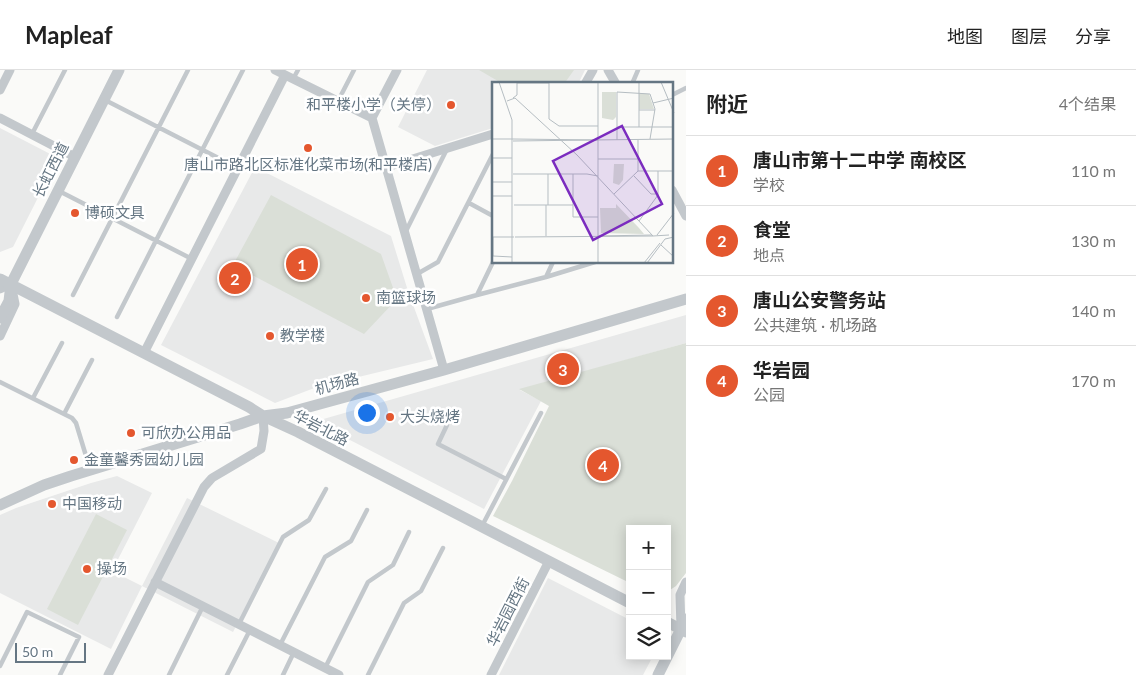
<!DOCTYPE html>
<html lang="zh">
<head>
<meta charset="utf-8">
<style>
  body { margin:0; font-family:Lato,"Noto Sans SC",sans-serif; background:#f6f6f6; color:#222 }
  .controls { position:absolute; right:15px; bottom:15px; display:grid; overflow:hidden; border-radius:0px; box-shadow:0 2px 12px #0003 }
  .controls button { width:45px; height:45px; display:grid; place-items:center; padding:0; border:0; border-bottom:1px solid #e0e0e0; background:#fff; color:#222; font:25px sans-serif }
  .scale { position:absolute; left:15px; bottom:12px; width:71px; box-sizing:border-box; padding-left:5px; border:2px solid #657683; border-top:0; font-size:14px; line-height:18px; white-space:nowrap; color:#657683; -webkit-text-stroke:4px #fff; paint-order:stroke }
  .you { position:absolute; left:366px; top:342px; width:18px; height:18px; margin:-12px; border:4px solid #fff; border-radius:50%; background:#1a73e8; box-shadow:0 0 0 8px #1a73e833 }
  .badge { display:grid; place-items:center; width:32px; height:32px; border-radius:50%; background:#e4572e; color:#fff; font-size:16px; font-weight:700 }
  .pin { position:absolute; translate:-50% -50%; border:2px solid #fff; box-shadow:0 1px 5px #0006 }
  .list { margin:0; padding:0; list-style:none }
  h2 { display:flex; justify-content:space-between; align-items:center; height:65px; margin:0; padding:0 20px; font-size:21px }
  h2 small { font-size:16px; font-weight:400; color:#767676 }
  .list li { display:grid; grid-template-columns:32px 1fr auto; gap:15px; align-items:center; box-sizing:border-box; height:70px; padding:0 20px; border-top:1px solid #e0e0e0 }
  .list b { display:block; font-size:19px; white-space:nowrap }
  .list p { margin:0; font-size:16px; white-space:nowrap; color:#767676 }
  .list em { font-size:16px; font-style:normal; color:#767676 }
  .icon { flex:none; width:28px; height:28px; fill:none; stroke:currentColor; stroke-width:2; stroke-linecap:round; stroke-linejoin:round }
  .map { position:relative; flex:none; width:686px; height:605px; overflow:hidden }
  header { display:flex; align-items:center; gap:30px; box-sizing:border-box; height:70px; padding:0 25px; background:#fff; border-bottom:1px solid #e0e0e0 }
  header strong { font-size:24px }
  nav { display:flex; gap:28px; margin-inline-start:auto; font-size:18px }
  main { display:flex }
  aside { flex:1; background:#fff }
  .map>svg:first-child { display:block }
  .built { fill:#e8e9e9 }
  .green { fill:#dadfd7 }
  .lines { fill:none; stroke-linecap:round; stroke-linejoin:round }
  .service { stroke:#c3c8cc; stroke-width:4.5 }
  .minor { stroke:#c3c8cc; stroke-width:9 }
  .tertiary { stroke:#c3c8cc; stroke-width:11 }
  .poi-dot { fill:#e4572e; stroke:#fff; stroke-width:2 }
  .labels { text-anchor:middle; stroke-width:5; stroke-linejoin:round; paint-order:stroke }
  .poi-label { font-size:15px; fill:#657683; stroke:#fff; text-anchor:start }
  .street-label { font-size:15px; fill:#657683; stroke:#fff }
  .inset-road { fill:none; stroke:#b5bdc2; stroke-width:1 }
  .view { fill:#7b2cbf; fill-opacity:0.15; stroke:#7b2cbf; stroke-width:2.5 }
  .inset-edge { fill:none; stroke:#657683; stroke-width:2.5 }
</style>
</head>
<body>
<header>
<strong>Mapleaf</strong>
<nav><a>地图</a><a>图层</a><a>分享</a></nav>
</header>
<main>
<div class="map">
<svg width="686" height="605" viewBox="0 0 686 605">
  <rect width="100%" height="100%" fill="#fafaf8"/>
  <!-- built -->
  <path class="built" d="M427,0H585L578,14H493V58L435,76L398,57Z
    M0,58L58,88L13,177L0,182Z
    M255,97L391,166L408,221L433,289L317,317L275,333L161,275Z
    M686,245V273L520,320L541,331L484,439L348,369L313,352Z
    M117,406L152,423L112,501L142,516L187,428L279,473L233,562L142,516L111,579L0,523V445L16,438L91,413Z
    M548,508L630,550V586H653L643,605H499Z"/>
  <!-- green -->
  <path class="green" d="M479,0H574L564,14H503Z
    M271,125L381,184L397,229L364,264L233,195Z
    M686,273V503L676,516L667,522V459H630V513L493,446L512,411L549,336L519,319Z
    M96,444L127,460L78,555L47,539Z"/>
  <g class="lines">
    <!-- service -->
    <path class="service" d="M293,9L298,0
      M632,14L638,0
      M672,25L686,18
      M105,30L238,98
      M338,31L354,0
      M32,64L65,0
      M59,121L192,189
      M469,133L493,146
      M406,161L447,79
      M417,204L438,192L493,84
      M546,207L553,192
      M73,225L188,0
      M477,225L546,207L595,192
      M427,239L477,225L493,192
      M117,247L243,0
      M0,312L72,348L76,353L90,399
      M33,328L62,273
      M64,344L92,290
      M447,355L438,374L506,409
      M482,456L541,343
      M239,554L283,467L309,450L326,419
      M280,575L325,487L351,471L367,440
      M0,596L27,542L79,567L60,605
      M325,598L368,512L393,495L409,462
      M169,605L203,536
      M227,605L250,560
      M283,605L294,582
      M368,605L404,533L421,521L443,478"/>
    <!-- minor -->
    <path class="minor" d="M275,0L372,48L444,300
      M608,0L616,14
      M585,14L593,0
      M0,20L10,0
      M0,48L75,87
      M372,48L397,0
      M387,97L493,64
      M672,120L686,146
      M0,219L11,214L15,234L0,266
      M144,283L285,5
      M155,512L339,605
      M681,558L680,525L686,512
      M108,605L204,417L212,408L261,379L264,361L263,346
      M491,605L549,491"/>
    <!-- tertiary -->
    <path class="tertiary" d="M0,209L249,337L263,346L298,362L630,533
      M0,248L9,231L11,214L119,0
      M0,435L44,415L71,406L240,354L263,346L287,343L444,300L686,229
      M667,552L686,562
      M658,605L686,549"/>
  </g>
  <!-- markers -->
  <g class="poi-dot">
    <circle cx="451" cy="35" r="5"/>
    <circle cx="308" cy="78" r="5"/>
    <circle cx="75" cy="143" r="5"/>
    <circle cx="366" cy="228" r="5"/>
    <circle cx="270" cy="266" r="5"/>
    <circle cx="390" cy="347" r="5"/>
    <circle cx="131" cy="363" r="5"/>
    <circle cx="74" cy="390" r="5"/>
    <circle cx="52" cy="434" r="5"/>
    <circle cx="87" cy="499" r="5"/>
  </g>
  <g class="labels">
    <!-- poi labels -->
    <g class="poi-label">
      <text x="441" y="40" text-anchor="end">和平楼小学（关停）</text>
      <text x="308" y="100" text-anchor="middle">唐山市路北区标准化菜市场(和平楼店)</text>
      <text x="85" y="148">博硕文具</text>
      <text x="376" y="233">南篮球场</text>
      <text x="280" y="271">教学楼</text>
      <text x="400" y="352">大头烧烤</text>
      <text x="141" y="368">可欣办公用品</text>
      <text x="84" y="395">金童馨秀园幼儿园</text>
      <text x="62" y="439">中国移动</text>
      <text x="97" y="504">操场</text>
    </g>
    <!-- street labels -->
    <g class="street-label">
      <text transform="translate(51 100) rotate(-63)" y="5">长虹西道</text>
      <text transform="translate(337 314) rotate(-15)" y="5">机场路</text>
      <text transform="translate(321 358) rotate(27)" y="5">华岩北路</text>
      <text transform="translate(508 542) rotate(-63)" y="5">华岩园西街</text>
    </g>
  </g>
  <!-- overview -->
  <g transform="translate(492 12)">
    <rect width="181" height="181" fill="#fafaf8"/>
    <path d="M110,10H124V35L121,38L110,36ZM147,11L157,12L162,27H147ZM122,82H132L131,98L127,103L121,101ZM124,122L147,146L152,152L109,151L108,126H124Z" fill="#dadfd7"/>
    <path class="inset-road" d="M7,0L20,38V181M106,0V181M169,0L182,31M21,16L25,13V1H57V37L67,44H106M15,19L23,16L85,73L161,154M161,21L182,16M147,28H163M125,45H182M147,45V0M0,57H21M21,57L106,58M125,58V10L158,12L163,27L158,57M21,59L182,57M0,76H20M106,77H146M146,89H182M21,92H95L106,94M81,92V123M142,94L159,112H166M0,100H20M122,112L146,89V58M0,114H20M22,123H81V135H106M56,123V92M147,139L166,113V89M165,153L182,131M54,154V123M106,154L160,153M161,154L177,153M0,155H22M1,155V174L20,175M23,155L161,154M169,163L182,175M152,181L168,161M155,181L173,157L182,155"/>
    <path class="view" d="M130,44L170,122L101,158L61,79Z"/>
    <rect width="181" height="181" class="inset-edge"/>
  </g>
</svg>
<div class="controls">
<button>+</button>
<button>−</button>
<button><svg class="icon" aria-label="layers" viewBox="0 0 24 24"><path d="M12 4l9 5-9 5-9-5zM3 14l9 5 9-5"/></svg></button>
</div>
<div class="scale">50 m</div>
<div class="you"></div>
<div class="pin badge" style="left:302px;top:194px">1</div>
<div class="pin badge" style="left:235px;top:208px">2</div>
<div class="pin badge" style="left:563px;top:299px">3</div>
<div class="pin badge" style="left:603px;top:395px">4</div>
</div>
<aside>
<h2>附近<small>4个结果</small></h2>
<ul class="list">
<li><span class="badge">1</span><div><b>唐山市第十二中学 南校区</b><p>学校</p></div><em>110 m</em></li>
<li><span class="badge">2</span><div><b>食堂</b><p>地点</p></div><em>130 m</em></li>
<li><span class="badge">3</span><div><b>唐山公安警务站</b><p>公共建筑 · 机场路</p></div><em>140 m</em></li>
<li><span class="badge">4</span><div><b>华岩园</b><p>公园</p></div><em>170 m</em></li>
</ul>
</aside>
</main>
</body>
</html>
